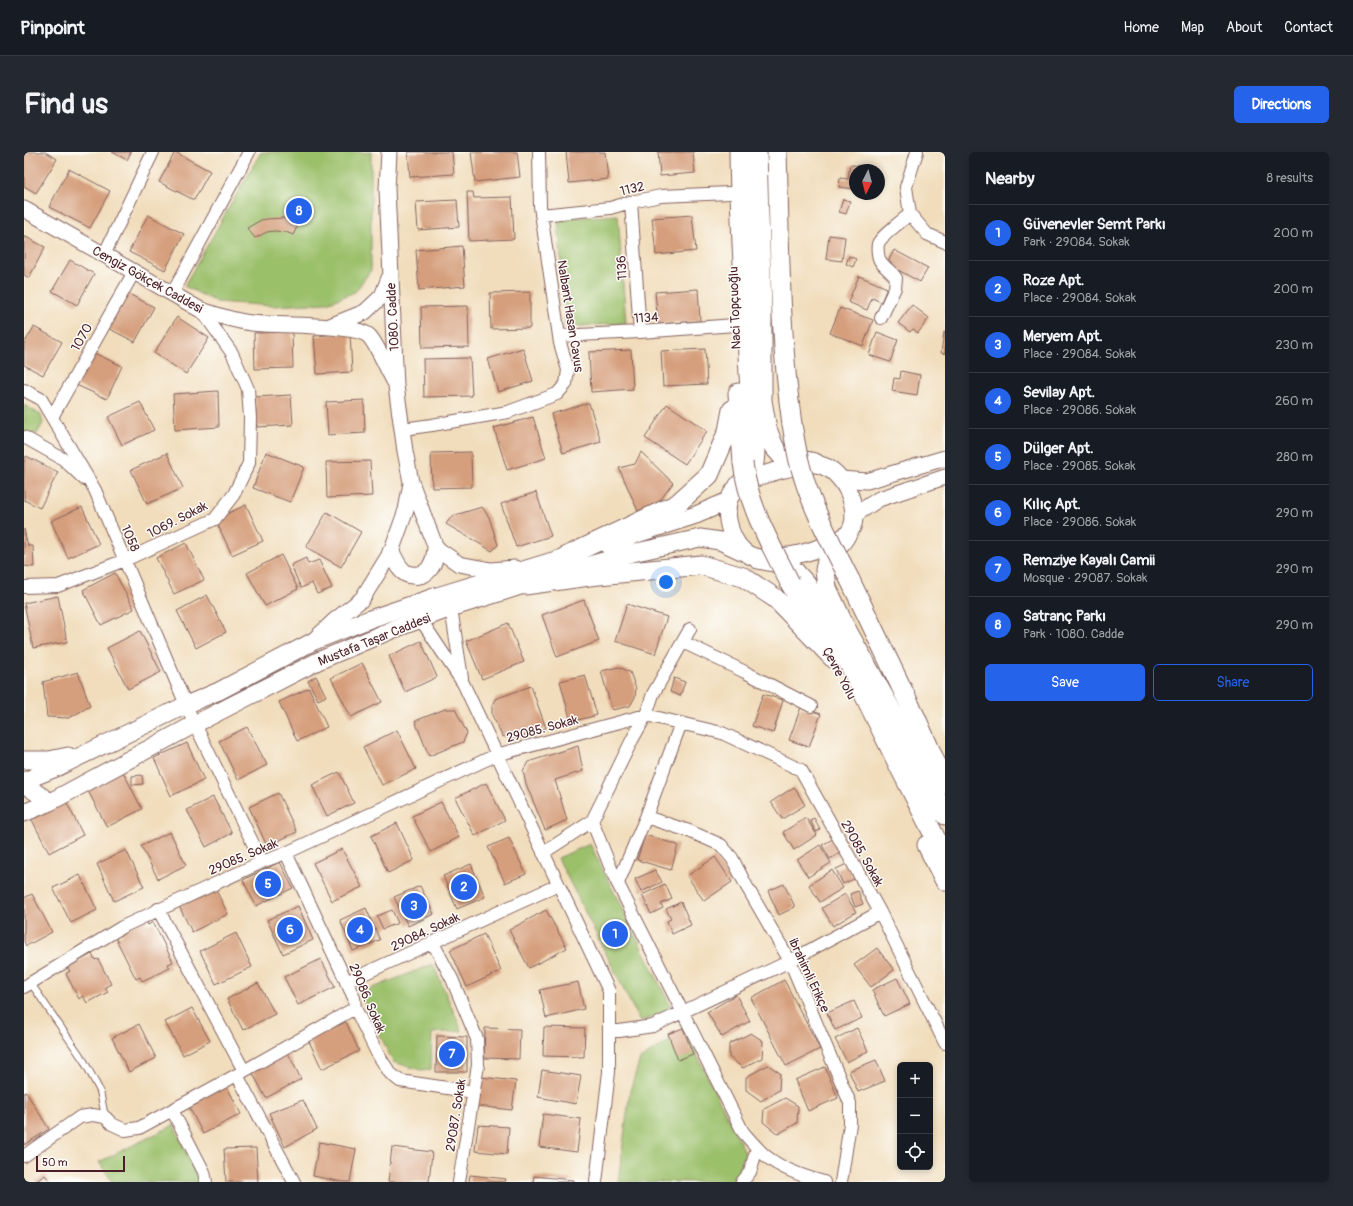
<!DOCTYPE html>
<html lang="en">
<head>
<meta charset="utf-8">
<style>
  body { margin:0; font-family:Pangolin,sans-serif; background:#242831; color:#f1f3f6 }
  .controls { position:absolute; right:12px; bottom:12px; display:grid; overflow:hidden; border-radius:6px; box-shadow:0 2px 6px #0003 }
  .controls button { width:36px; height:36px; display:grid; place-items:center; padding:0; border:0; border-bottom:1px solid #363941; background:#171b24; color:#f1f3f6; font:20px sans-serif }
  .compass { position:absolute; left:825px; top:12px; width:36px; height:36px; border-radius:50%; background:#171b24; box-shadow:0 2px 6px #0003; rotate:186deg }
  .scale { position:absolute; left:12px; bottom:10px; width:89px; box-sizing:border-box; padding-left:4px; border:2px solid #4a1f2b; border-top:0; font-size:11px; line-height:14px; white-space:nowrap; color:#4a1f2b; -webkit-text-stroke:3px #fdfcf7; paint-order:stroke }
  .you { position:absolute; left:642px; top:430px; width:14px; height:14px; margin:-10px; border:3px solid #fff; border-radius:50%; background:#1a73e8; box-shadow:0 0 0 6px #1a73e833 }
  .badge { display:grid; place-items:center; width:26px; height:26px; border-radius:50%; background:#2563eb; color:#fff; font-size:13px; font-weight:700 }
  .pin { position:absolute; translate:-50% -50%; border:2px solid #fff; box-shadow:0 1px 4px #0006 }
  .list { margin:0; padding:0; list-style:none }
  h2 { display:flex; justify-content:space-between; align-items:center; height:52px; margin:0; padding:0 16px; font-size:17px }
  h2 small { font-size:13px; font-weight:400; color:#9ea1a6 }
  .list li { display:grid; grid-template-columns:26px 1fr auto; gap:12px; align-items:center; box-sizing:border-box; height:56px; padding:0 16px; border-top:1px solid #363941 }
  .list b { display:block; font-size:15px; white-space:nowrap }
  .list p { margin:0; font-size:13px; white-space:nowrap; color:#9ea1a6 }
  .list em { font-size:13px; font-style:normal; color:#9ea1a6 }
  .actions { display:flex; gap:8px; padding:12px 16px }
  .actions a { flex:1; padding:9px 0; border:1px solid #2563eb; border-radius:6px; text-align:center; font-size:14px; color:#2563eb }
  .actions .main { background:#2563eb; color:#fff }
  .icon { flex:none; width:22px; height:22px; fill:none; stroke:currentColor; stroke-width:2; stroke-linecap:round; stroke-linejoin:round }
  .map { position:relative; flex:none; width:921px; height:1030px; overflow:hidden; border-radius:6px }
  header { display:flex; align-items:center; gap:24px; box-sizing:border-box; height:56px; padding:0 20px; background:#171b24; border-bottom:1px solid #363941 }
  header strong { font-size:19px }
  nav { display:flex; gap:22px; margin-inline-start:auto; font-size:14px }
  .intro { display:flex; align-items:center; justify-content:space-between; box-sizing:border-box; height:96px; padding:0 24px }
  h1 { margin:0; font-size:28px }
  .button { padding:10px 18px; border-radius:6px; background:#2563eb; color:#fff; font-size:14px; font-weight:700 }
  main { display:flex; gap:24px; padding:0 24px }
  aside { flex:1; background:#171b24; border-radius:6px; box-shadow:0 2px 6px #0003 }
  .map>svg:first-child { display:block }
  .green { fill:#9bc06a; stroke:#72704a }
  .building { fill:#d59e7b }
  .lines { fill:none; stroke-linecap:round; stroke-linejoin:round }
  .service-casing { stroke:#84625e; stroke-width:8 }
  .minor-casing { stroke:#84625e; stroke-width:14 }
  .tertiary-casing { stroke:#84625e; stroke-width:17 }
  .secondary-casing { stroke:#84625e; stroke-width:19 }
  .primary-casing { stroke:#84625e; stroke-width:21 }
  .service { stroke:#fff; stroke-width:6 }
  .minor { stroke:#fff; stroke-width:12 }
  .tertiary { stroke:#fff; stroke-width:15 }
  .secondary { stroke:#fff; stroke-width:17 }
  .primary { stroke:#fff; stroke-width:19 }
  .primary-bridge-casing { stroke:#84625e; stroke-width:21; stroke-linecap:butt }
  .primary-bridge { stroke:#fff; stroke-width:19 }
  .labels { text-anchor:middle; stroke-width:3; stroke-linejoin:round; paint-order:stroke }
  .street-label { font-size:13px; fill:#4a1f2b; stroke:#fdfcf7 }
</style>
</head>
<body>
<header>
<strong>Pinpoint</strong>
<nav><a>Home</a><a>Map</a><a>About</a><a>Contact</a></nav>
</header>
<div class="intro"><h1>Find us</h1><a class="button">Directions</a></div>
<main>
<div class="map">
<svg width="921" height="1030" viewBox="0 0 921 1030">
  <rect width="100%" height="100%" fill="#fdfcf7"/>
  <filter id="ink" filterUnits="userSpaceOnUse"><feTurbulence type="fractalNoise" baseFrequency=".025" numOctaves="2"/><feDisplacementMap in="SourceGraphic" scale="8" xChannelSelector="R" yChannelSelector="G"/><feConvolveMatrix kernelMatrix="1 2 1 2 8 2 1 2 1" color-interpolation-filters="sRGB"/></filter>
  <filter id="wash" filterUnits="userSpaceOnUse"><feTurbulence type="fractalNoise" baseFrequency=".012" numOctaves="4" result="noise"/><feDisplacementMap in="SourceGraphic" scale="16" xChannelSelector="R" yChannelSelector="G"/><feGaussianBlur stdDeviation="0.9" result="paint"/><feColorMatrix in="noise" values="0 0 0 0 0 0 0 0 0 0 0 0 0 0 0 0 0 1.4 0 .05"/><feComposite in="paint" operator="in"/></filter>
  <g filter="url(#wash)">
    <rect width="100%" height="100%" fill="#f1ddbc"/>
    <!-- green -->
    <path class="green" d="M237,0H347V118L331,140L303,151L250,154L193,150L160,134Z
      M594,63L602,171L542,175L534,67Z
      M0,253L17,263L19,271L13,282H5L0,279Z
      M566,692L648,857L616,870L534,706Z
      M409,812L438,879L408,881L407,917L397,918L369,910L336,841Z
      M664,885L721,1000L716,1018L707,1030H594L606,939L616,907L641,891Z
      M150,973L175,1030H88L75,1010Z"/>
    <g id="blocks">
      <!-- building -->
      <path class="building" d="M0,0H21L33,7L12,41L0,34Z
        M88,0H107L103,8Z
        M151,0L186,19L170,48L135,30Z
        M384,0H428L430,22L386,25Z
        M447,0H493L496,25L451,30Z
        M542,0H581L584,27L545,31Z
        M634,0H669L671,21L636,24Z
        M826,13L838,14V18H831V37L815,35L816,26L824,27Z
        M45,17L86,39L66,76L25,55Z
        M443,40H449L450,46L488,45L490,87L445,89Z
        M819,47L826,49L822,62L815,60Z
        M433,48L435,75L394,78L392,50Z
        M124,63L160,82L141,118L105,100Z
        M668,63L672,99L632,103L628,66Z
        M259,66L275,71L269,83L262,80L250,79L243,80L231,86L223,76L237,68L243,67Z
        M805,83L821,85L818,109L802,107Z
        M0,84L21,95L5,126L0,123Z
        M438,94L441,134L395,138L392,98Z
        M870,98L904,116L896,130L863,112Z
        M825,104L832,107L829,115L822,112Z
        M46,108L70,122L53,153L28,139Z
        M835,124L863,136L857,150L848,146L843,158L824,150Z
        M674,137L676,169L634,172L631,140Z
        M99,139L130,155L111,190L80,174Z
        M506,140V176L467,177L466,141Z
        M888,153L905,166L894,181L889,177L886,180L874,171Z
        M444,154L445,195L398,196L397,155Z
        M816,156L849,168L839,194L806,181Z
        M153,165L185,186L162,222L130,201Z
        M10,175L38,190L19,223L0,213V192Z
        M268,180L269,216L231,217L230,181Z
        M853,180L874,188L866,210L845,203Z
        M920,180H921V202L917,201Z
        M326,181L328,220L293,222L290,184Z
        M499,196L509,229L474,240L464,207Z
        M681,197L683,232L639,234L637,199Z
        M607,198L609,237L567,240L565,200Z
        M66,199L98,214L83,247L50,232Z
        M446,206L448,244L400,245L399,207Z
        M877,219L896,223L893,243L868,239L870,226L876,227Z
        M194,239L195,275L151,278L149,242Z
        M267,243L269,273L233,275L231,245Z
        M340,248L341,281L304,283L302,250Z
        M116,250L130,278L98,293L84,265Z
        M565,251L577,290L539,301L527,262Z
        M643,252L683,279L661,312L621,286Z
        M509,265L522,306L483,318L470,276Z
        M242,300L280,315L266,350L229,336Z
        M447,300L448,335L408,336L407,301Z
        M617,300L649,331L634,351L614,359L595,316L611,312Z
        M143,301L159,336L123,352L107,318Z
        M2,304L34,320L16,356L0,348V311Z
        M346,309L348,344L303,346L302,310Z
        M512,340L527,384L492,395L477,352Z
        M222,353L239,389L208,403L191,367Z
        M58,355L75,392L44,406L27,369Z
        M458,355L465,365L474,393L468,399L422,372L428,364Z
        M303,360L337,380L317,415L282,395Z
        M0,377L4,394H9L10,415L0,414Z
        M162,391L180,428L150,442L132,406Z
        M257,403L274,437L241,454L223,421Z
        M282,406L284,412L295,408L308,436L293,442L288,431L277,436L267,413Z
        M91,421L110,457L77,473L59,438Z
        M183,443L202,480L172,496L153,459Z
        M34,444L43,490L9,496L0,451Z
        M560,448L575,489L533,505L518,463Z
        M603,452L643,465L631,502L591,489Z
        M484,471L500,510L458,527L442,489Z
        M116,479L137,520L104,537L83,496Z
        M397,489L413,525L381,540L365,504Z
        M338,511L358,550L327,565L307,526Z
        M595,515L606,520L612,537L611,545L606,554L588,558L577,519Z
        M54,520L66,554L45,566L23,565L19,530Z
        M561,523L573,563L547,570L536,529Z
        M292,524L302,544L294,548L284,529Z
        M650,526L661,530L656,544L646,540Z
        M507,534L522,576L490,587L478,584L468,563V554L471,547Z
        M285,536L303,575L273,589L255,550Z
        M739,542L759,548L749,581L728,574Z
        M777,555L797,562L785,595L765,588Z
        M421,557H431L443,581L439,590L405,604L391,569Z
        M223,575L243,613L214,628L195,589Z
        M373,578L392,617L358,633L339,595Z
        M163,591L180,628L147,644L130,606Z
        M554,594L559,619L531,628L543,668L521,678L502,632L499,619L504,610Z
        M97,616L118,657L83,675L62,635Z
        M315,620L330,651L303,664L288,633Z
        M118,623L119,632L108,633V624Z
        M462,631L481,668L451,684L431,646Z
        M770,635L781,653L758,667L747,650Z
        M254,641L273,680L243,694L225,655Z
        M189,645L208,681L182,695L163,658Z
        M41,647L59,683L25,701L6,664Z
        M417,650L435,685L407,700L388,664Z
        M782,666L793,683L770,698L759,680Z
        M790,666L796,678L792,680L786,668Z
        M373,671L390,708L364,721L347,684Z
        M146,680L162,713L134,727L117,694Z
        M621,683L654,693L647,718L613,708Z
        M485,686L502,722L481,731L464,695Z
        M809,687L816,701L806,707L798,693Z
        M796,693L807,711L784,725L773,708Z
        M318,697L338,735L308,749L289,711Z
        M102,698L120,735L90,749L73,712Z
        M691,705L708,730L680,749L663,724Z
        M256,710L269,736L232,754L219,728Z
        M447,712L461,745L433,757L419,724Z
        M823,712L830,727L819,732L812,717Z
        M631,718L638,730L617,740L611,727Z
        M808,718L819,736L796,750L785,733Z
        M56,723L73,758L47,771L29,736Z
        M641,732L648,747L637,752L639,756L627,762L618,743Z
        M760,732L771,755L755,763L744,739Z
        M396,734L410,762L384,774L370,745Z
        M191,736L204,762L168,780L155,754Z
        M834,739L839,752L831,755L826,742Z
        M8,742L28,780L2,794L0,789V746Z
        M821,742L832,760L809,774L798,756Z
        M657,750L667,773L648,782L643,769L647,767L642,757Z
        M274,754L289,788L259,802L243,768Z
        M342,756L356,788L329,799L316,768Z
        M368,758L374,771L359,777L353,764Z
        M522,758L543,796L505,816L485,778Z
        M122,767L124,773L129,770L149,810L144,812L146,816L118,829L116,825L112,827L91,785L99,782L98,779Z
        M212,781L228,815L192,832L176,799Z
        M460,782L477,819L443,835L426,798Z
        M853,796L870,818L847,835L830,813Z
        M68,802L71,808L74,807L87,832L81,835L84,840L63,851L59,844L55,847L42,822L46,819L43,815Z
        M297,807L311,835L274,853L260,825Z
        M873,826L886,852L860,864L848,838Z
        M760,828L796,897L762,914L727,846Z
        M554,830L560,857L522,866L516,838Z
        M234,831L251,862L219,878L203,847Z
        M712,843L726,869L698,885L683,860Z
        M830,849L838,866L811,878L803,861Z
        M168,856L186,889L159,903L141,870Z
        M322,870L335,899L298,917L284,887Z
        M115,872L132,906L105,920L88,886Z
        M520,875L561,876L560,905L519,904Z
        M461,876L496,877L495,907L460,906Z
        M659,876L669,902L654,908L644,882Z
        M833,876L844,899L823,910L811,887Z
        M727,881L739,889L738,906L719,916L705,905V892Z
        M413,884L443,885V920H412Z
        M263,899L277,927L242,946L227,918Z
        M852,908L861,929L834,940L825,919Z
        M744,913L756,921L755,938L737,949L722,938V925Z
        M801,915L814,946L784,959L771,928Z
        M518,918L557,924L552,952L514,945Z
        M457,925L492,929L488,958L453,954Z
        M202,933L217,962L179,982L164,953Z
        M2,940L25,977L0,993V941Z
        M761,946L774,954L773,971L754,982L739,970L740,957Z
        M279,948L293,977L261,995L245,961Z
        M519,962L557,967L553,1000L515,995Z
        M454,973L485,975L483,1002L451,999Z
        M295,990L332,997L326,1030H319L289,1024Z
        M368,995L408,1000L405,1030H364Z
        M232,996L234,1030H202L200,997Z
        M21,1023L27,1030H11Z
        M446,1023L482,1027L481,1030H445Z
        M510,1024L549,1028V1030H509Z"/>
    </g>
  </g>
  <g filter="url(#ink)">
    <use href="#blocks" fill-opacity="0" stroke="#84625e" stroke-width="1"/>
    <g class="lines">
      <!-- service casing -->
      <g class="service-casing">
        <path id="service" d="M6,830L60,909L76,939L81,965"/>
      </g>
      <!-- minor casing -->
      <g class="minor-casing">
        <path id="minor" d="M893,0L882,35L886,62L903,82L921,90
          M607,50L616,180
          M517,63L586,56L607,50L637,44L706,41
          M80,103L129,0
          M148,142L225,0
          M857,166L871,136L872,126C867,119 861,116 857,110C854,107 853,97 854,92C856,85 880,67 886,62
          M535,184L616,180L711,173
          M0,238L17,247L71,338L165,560L238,710
          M28,265L110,120
          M379,277L408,273L484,260L533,242L542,232L544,218L536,191L516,54L515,0
          M0,285L39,307L60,327
          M0,435L34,434L101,408L191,367L210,342L225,311L226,266L224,237L208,201L183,166L175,157
          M427,456L438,526
          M397,468L439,531L585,839V920L572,1030
          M659,490L721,520L787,554
          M622,665L665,679L697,693L708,706L723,735L766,809L826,951V972L817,1030
          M568,669L590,724L719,980C726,988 734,998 743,1005C758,1017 781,1025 800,1030
          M262,701L330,846L331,856L353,901L366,921L376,929L450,940
          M519,701L568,669L608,588L622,563L629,542L666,477
          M594,731L622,665L657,571
          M134,757L220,919
          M409,791L428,827L453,887L454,913L435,1030
          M322,830L534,733
          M0,835L98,775L238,710L262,701L472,603L622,563L698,581L777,618L856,760L921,891
          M585,878L595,879L629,874L766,809L856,760
          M213,923L270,1030
          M148,958L180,1020L182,1030
          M0,1004L56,965L69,963L81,965L88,972L101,978L115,976L220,919L331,856
          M718,1030L726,1020L733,996"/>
      </g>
      <!-- tertiary casing -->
      <g class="tertiary-casing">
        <path id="tertiary" d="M365,0L363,37L372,234L381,299L387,330L412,396L435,412L467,418L491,416
          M0,57L175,157C192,163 210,169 228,171C250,174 332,171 345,184C354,194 363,217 370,229
          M306,174L341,160L358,144L365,126
          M816,327L843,329L921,306
          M829,364L855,347L921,325
          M291,487L310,469L338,447L367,400L382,358L387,331"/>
      </g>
      <!-- secondary casing -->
      <g class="secondary-casing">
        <path id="secondary" d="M791,311C799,314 807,316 812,322C827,337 839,369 821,385C818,388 812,389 807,391C783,402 766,405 740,406C713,408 700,373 704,350C705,346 710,338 713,335C716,332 721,331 724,329C747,319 767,315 791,311Z
          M582,392L672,363L704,349
          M367,400C370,406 373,413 377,417C379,420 384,423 388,423C405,426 411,410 412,396
          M0,608H25L44,604
          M0,629L32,616L162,553L195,539L290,489L346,467L410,445L555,401
          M0,632L26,650
          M0,661L26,650L171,572L294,509L370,477L427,456L528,424L604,402L676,386L696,389L722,401"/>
      </g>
      <!-- primary casing -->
      <g class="primary-casing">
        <path id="primary" d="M715,0C716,74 721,148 725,222C726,252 735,287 729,317C727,324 721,328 715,333
          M733,0L738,159V249L743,277L750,295L758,304L791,311
          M753,0C756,91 755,182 768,272
          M714,241L719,311
          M821,385L803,409L801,418L803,436L820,473L864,552L921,663
          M541,405L653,352L685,323L704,279L708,258
          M734,407L765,413L782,432L810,481L874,612L921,705
          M826,428L892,566L921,632
          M766,431L795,482
          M501,433L565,424L677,413L719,425L751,446L809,506
          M903,693L921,729"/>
      </g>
      <!-- service -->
      <use href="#service" class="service"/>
      <!-- minor -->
      <use href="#minor" class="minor"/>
      <!-- tertiary -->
      <use href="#tertiary" class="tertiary"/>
      <!-- secondary -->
      <use href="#secondary" class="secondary"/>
      <!-- primary -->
      <use href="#primary" class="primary"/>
      <!-- primary-bridge casing -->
      <g class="primary-bridge-casing">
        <path id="primary-bridge" d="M768,272C770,284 772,297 775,309C785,351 807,390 826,428
          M719,311C724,354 747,393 766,431"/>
      </g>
      <!-- primary-bridge -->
      <use href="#primary-bridge" class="primary-bridge"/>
    </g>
  </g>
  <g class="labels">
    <!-- street labels -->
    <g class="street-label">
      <text transform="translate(608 36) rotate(-13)" y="5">1132</text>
      <text transform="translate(597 116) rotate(-94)" y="5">1136</text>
      <text transform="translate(124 127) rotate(29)" y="5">Cengiz Gökçek Caddesi</text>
      <text transform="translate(710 156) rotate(-92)" y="5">Naci Topçuoğlu</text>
      <text transform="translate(547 164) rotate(81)" y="5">Nalbant Hasan Cavus</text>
      <text transform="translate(368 165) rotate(-93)" y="5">1080. Cadde</text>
      <text transform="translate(622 165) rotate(-4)" y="5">1134</text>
      <text transform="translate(57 185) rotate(-60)" y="5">1070</text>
      <text transform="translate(153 367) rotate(-27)" y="5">1069. Sokak</text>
      <text transform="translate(107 386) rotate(67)" y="5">1058</text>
      <text transform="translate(350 487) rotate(-22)" y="5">Mustafa Taşar Caddesi</text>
      <text transform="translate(816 521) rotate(62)" y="5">Çevre Yolu</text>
      <text transform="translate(518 576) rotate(-15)" y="5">29085. Sokak</text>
      <text transform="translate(839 701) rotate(61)" y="5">29085. Sokak</text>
      <text transform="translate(219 704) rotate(-23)" y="5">29085. Sokak</text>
      <text transform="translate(401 779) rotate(-25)" y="5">29084. Sokak</text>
      <text transform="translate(786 823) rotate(65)" y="5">ibrahimli Erikçe</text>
      <text transform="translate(344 846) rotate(67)" y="5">29086. Sokak</text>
      <text transform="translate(431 963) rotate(-81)" y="5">29087. Sokak</text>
    </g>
  </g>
</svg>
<div class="controls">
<button>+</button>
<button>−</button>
<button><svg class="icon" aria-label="locate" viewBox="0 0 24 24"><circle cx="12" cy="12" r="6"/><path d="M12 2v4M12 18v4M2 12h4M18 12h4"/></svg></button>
</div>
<svg class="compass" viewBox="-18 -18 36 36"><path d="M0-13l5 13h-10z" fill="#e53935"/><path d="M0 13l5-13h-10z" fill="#9ea1a6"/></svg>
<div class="scale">50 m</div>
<div class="you"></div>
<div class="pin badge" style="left:591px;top:782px">1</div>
<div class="pin badge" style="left:440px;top:735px">2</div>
<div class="pin badge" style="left:390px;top:754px">3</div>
<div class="pin badge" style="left:336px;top:778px">4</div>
<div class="pin badge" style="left:244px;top:732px">5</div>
<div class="pin badge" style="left:266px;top:778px">6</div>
<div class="pin badge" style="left:428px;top:902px">7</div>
<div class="pin badge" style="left:275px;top:59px">8</div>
</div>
<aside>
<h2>Nearby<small>8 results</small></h2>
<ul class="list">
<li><span class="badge">1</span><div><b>Güvenevler Semt Parkı</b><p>Park · 29084. Sokak</p></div><em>200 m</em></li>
<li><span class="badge">2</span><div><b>Roze Apt.</b><p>Place · 29084. Sokak</p></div><em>200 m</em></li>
<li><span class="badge">3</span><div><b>Meryem Apt.</b><p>Place · 29084. Sokak</p></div><em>230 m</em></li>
<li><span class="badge">4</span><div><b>Sevilay Apt.</b><p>Place · 29086. Sokak</p></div><em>260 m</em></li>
<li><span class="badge">5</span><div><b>Dülger Apt.</b><p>Place · 29085. Sokak</p></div><em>280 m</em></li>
<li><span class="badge">6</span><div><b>Kılıç Apt.</b><p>Place · 29086. Sokak</p></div><em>290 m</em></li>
<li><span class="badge">7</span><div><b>Remziye Kayalı Camii</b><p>Mosque · 29087. Sokak</p></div><em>290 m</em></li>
<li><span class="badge">8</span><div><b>Satranç Parkı</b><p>Park · 1080. Cadde</p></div><em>290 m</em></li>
</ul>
<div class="actions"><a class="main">Save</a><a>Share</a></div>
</aside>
</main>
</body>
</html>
